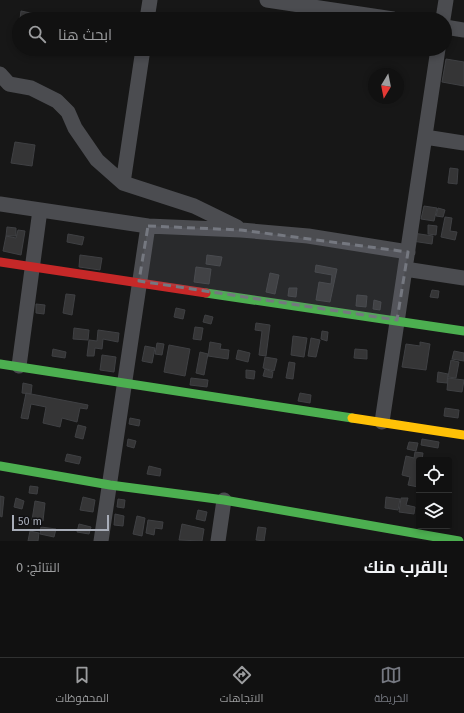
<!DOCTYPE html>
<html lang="ar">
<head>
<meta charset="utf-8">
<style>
  body { margin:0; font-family:"Fira Sans",Cairo,sans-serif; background:#1e1f1f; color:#f1f3f6; direction:rtl }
  .controls { position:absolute; right:12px; bottom:12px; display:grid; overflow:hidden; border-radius:4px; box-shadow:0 2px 6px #0003 }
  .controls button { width:36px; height:36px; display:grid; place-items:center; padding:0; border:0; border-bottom:1px solid #303131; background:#111; color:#f1f3f6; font:20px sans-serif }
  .compass { position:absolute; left:368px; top:68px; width:36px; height:36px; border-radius:50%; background:#111; box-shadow:0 2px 6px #0003; rotate:190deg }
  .scale { position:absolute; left:12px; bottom:10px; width:97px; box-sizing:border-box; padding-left:4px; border:2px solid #a8adb8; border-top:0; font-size:11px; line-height:14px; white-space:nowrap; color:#a8adb8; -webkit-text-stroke:3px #111113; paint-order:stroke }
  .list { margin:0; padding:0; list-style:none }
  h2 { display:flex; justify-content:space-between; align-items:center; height:52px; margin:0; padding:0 16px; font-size:17px }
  h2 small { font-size:13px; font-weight:400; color:#9c9d9f }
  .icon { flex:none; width:22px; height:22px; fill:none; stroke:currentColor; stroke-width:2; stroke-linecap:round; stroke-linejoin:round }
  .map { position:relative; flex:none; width:464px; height:541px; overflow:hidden; direction:ltr }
  .search { position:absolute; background:#111; box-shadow:0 2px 6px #0003; left:12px; right:12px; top:12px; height:44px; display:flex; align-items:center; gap:10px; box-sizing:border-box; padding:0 14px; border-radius:22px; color:#9c9d9f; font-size:15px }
  .sheet { height:116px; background:#111 }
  nav { display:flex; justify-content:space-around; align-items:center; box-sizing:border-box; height:56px; border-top:1px solid #303131; background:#111; font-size:11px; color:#9c9d9f }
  nav a { display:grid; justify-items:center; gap:2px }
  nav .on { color:#757880 }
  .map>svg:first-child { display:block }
  .building { fill:#353536; stroke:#3f4043 }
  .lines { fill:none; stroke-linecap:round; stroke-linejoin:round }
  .street { stroke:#4b4c50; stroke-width:15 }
  .fast { stroke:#4caf50; stroke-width:9 }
  .slow { stroke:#ffc107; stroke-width:9 }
  .jam { stroke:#c62828; stroke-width:9 }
  .marked { fill:#757880; fill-opacity:0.2; stroke:#757880; stroke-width:3; stroke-dasharray:8 5; stroke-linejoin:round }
</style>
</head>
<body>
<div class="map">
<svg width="464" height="541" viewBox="0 0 464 541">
  <rect width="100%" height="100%" fill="#171717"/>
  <!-- building -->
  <path class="building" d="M21,11L40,15L39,19H20Z
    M446,59L464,62V86L442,82Z
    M15,142L35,145L32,166L11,163Z
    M450,168L458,169L457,184L448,183Z
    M424,206L437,208L434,221L421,219Z
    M438,208L445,210L443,217L436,216Z
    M445,217L452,218L450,231L457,232L455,240L441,237Z
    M428,225L437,226L436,235L428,234Z
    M7,227L16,228V236H6Z
    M18,230L25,231L21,255L3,251L6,236L16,238Z
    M413,233L433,236L432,244L412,241Z
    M68,234L84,237L82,245L67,242Z
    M80,255L102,258L100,270L79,267Z
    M207,255L222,257L220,266L206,264Z
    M316,265L337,269L330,302L316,300L319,282L331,284L332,275L315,272Z
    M196,267L211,269L209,284L194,282Z
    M270,273L279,275L275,294L266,292Z
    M289,288H297L296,297L288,296Z
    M432,290L439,291L438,298L430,297Z
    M66,294L75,295L72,315L63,313Z
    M357,295L367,296L366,307L356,306Z
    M374,300L381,302L380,310L373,309Z
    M36,304L45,305L44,314L36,313Z
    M176,308L185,310L183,319L174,317Z
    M205,315L213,317L211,324L203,322Z
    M256,323L270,325L266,356L259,355L262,331L255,330Z
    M195,327L203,328L201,340L193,339Z
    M74,328L89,330L88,340L73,339Z
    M98,330L119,333L118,342L103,339L102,349L95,348L94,356H87L89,340L97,341Z
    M322,331L328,332L327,341L321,339Z
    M293,336L307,338L304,357L291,355Z
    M311,338L320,340L316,357L308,356Z
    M210,342L221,344L220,349L229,350L228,359L208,356Z
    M420,342L430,344L426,370L402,367L406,344L420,346Z
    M157,343L164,344L162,355L155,354Z
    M169,345L190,349L185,376L164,372Z
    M145,346L155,348L152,363L142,361Z
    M53,349L66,352L65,358L52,356Z
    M355,349L367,350V359L354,358Z
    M238,350L250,353L248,362L236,359Z
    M454,351L464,353V361L452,359Z
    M200,352L208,354L204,375L196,373Z
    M102,355L116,357L114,372L100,370Z
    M265,357L277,359L274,371L263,368Z
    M451,360L459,362L456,378L448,377Z
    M289,362L295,363L293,379L286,378Z
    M265,369L273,372L272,378L263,376Z
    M246,370L255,371L254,379L246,378Z
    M438,372L448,374L447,383L437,382Z
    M191,378L208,380L207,387L190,385Z
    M448,378L464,380L462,392L447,390Z
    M23,383L32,385L31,394L22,393Z
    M26,393L88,405L87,409L80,408L77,422L62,418L60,427L43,423L46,407L31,404L28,419L21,418Z
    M300,393L311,395L310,403L298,401Z
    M445,408L459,410L458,418L444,416Z
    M130,418L140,420L139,426L129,424Z
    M78,425L86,427L83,439L75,437Z
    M128,439L136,441L134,448L127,446Z
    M422,439L439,442L438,448L421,445Z
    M409,442L418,443L416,451L407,449Z
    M415,452L423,453L422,460H419L418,487L408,485L410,477L402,475L406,456L414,458Z
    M67,454L81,457L79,464L65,461Z
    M149,466L161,469L160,476L147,474Z
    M30,486L38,487L37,494L29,493Z
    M0,496L4,497L2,517L0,516Z
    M83,497L95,500L93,512L80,510Z
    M386,497L400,499L398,510L385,508Z
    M16,498L24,501L22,509L14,507Z
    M401,498H408L406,505L415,507L414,514L399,512Z
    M118,499L125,500L124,508L117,507Z
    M35,501L45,503L43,521L32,520Z
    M198,510L207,512L205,521L196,519Z
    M115,514L124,516L123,526L114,525Z
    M137,516L145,518L142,536L133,534Z
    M148,520L163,522L162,529L155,528L154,535L146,533Z
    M79,524L91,527L89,534L77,532Z
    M182,524L204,529L202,541L179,540Z
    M41,527L56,529L54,537L40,534Z
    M258,527L266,528L264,541L256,540Z
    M30,531L39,533L38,541H28Z"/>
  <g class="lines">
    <!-- street -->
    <path class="street" d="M267,0L393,19
      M147,19L150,0
      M443,19L446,0
      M445,27L464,30
      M0,74L9,84L31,88L57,101L68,112L75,128L97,160L123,183L194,206L237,227
      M425,137L464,143
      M123,183L143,49
      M0,204L148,226L241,230L308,236L408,252
      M405,269L464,278
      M19,366L40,210
      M382,422L438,49
      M101,541L148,226
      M218,541L224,500"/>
    <!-- fast -->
    <path class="fast" d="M206,293L464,331
      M0,364L352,418
      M0,466L110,485L224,500L459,541"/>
    <!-- slow -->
    <path class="slow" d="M352,418L464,435"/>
    <!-- jam -->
    <path class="jam" d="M0,262L206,293"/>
  </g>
  <!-- marked area -->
  <path class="marked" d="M148,226L241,230L408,252L397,320L139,281Z"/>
</svg>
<div class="controls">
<button><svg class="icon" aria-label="locate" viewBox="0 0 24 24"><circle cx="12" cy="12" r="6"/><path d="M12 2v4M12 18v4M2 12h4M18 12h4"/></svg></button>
<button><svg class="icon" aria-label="layers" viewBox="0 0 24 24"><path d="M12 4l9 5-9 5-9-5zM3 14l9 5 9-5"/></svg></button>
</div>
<svg class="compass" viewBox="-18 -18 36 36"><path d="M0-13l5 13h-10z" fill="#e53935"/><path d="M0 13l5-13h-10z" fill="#9c9d9f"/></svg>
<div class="scale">50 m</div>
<div class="search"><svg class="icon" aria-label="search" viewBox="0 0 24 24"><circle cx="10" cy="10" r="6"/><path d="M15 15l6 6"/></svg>ابحث هنا</div>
</div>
<section class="sheet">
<h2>بالقرب منك<small>النتائج: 0</small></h2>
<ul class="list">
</ul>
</section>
<nav>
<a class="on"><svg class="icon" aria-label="map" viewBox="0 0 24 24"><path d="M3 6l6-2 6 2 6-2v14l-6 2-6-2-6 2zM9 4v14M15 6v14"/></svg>الخريطة</a>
<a><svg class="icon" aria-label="directions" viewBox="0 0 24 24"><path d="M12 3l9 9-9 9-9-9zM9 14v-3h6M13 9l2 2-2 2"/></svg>الاتجاهات</a>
<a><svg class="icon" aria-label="saved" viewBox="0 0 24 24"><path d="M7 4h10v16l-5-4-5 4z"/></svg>المحفوظات</a>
</nav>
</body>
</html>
